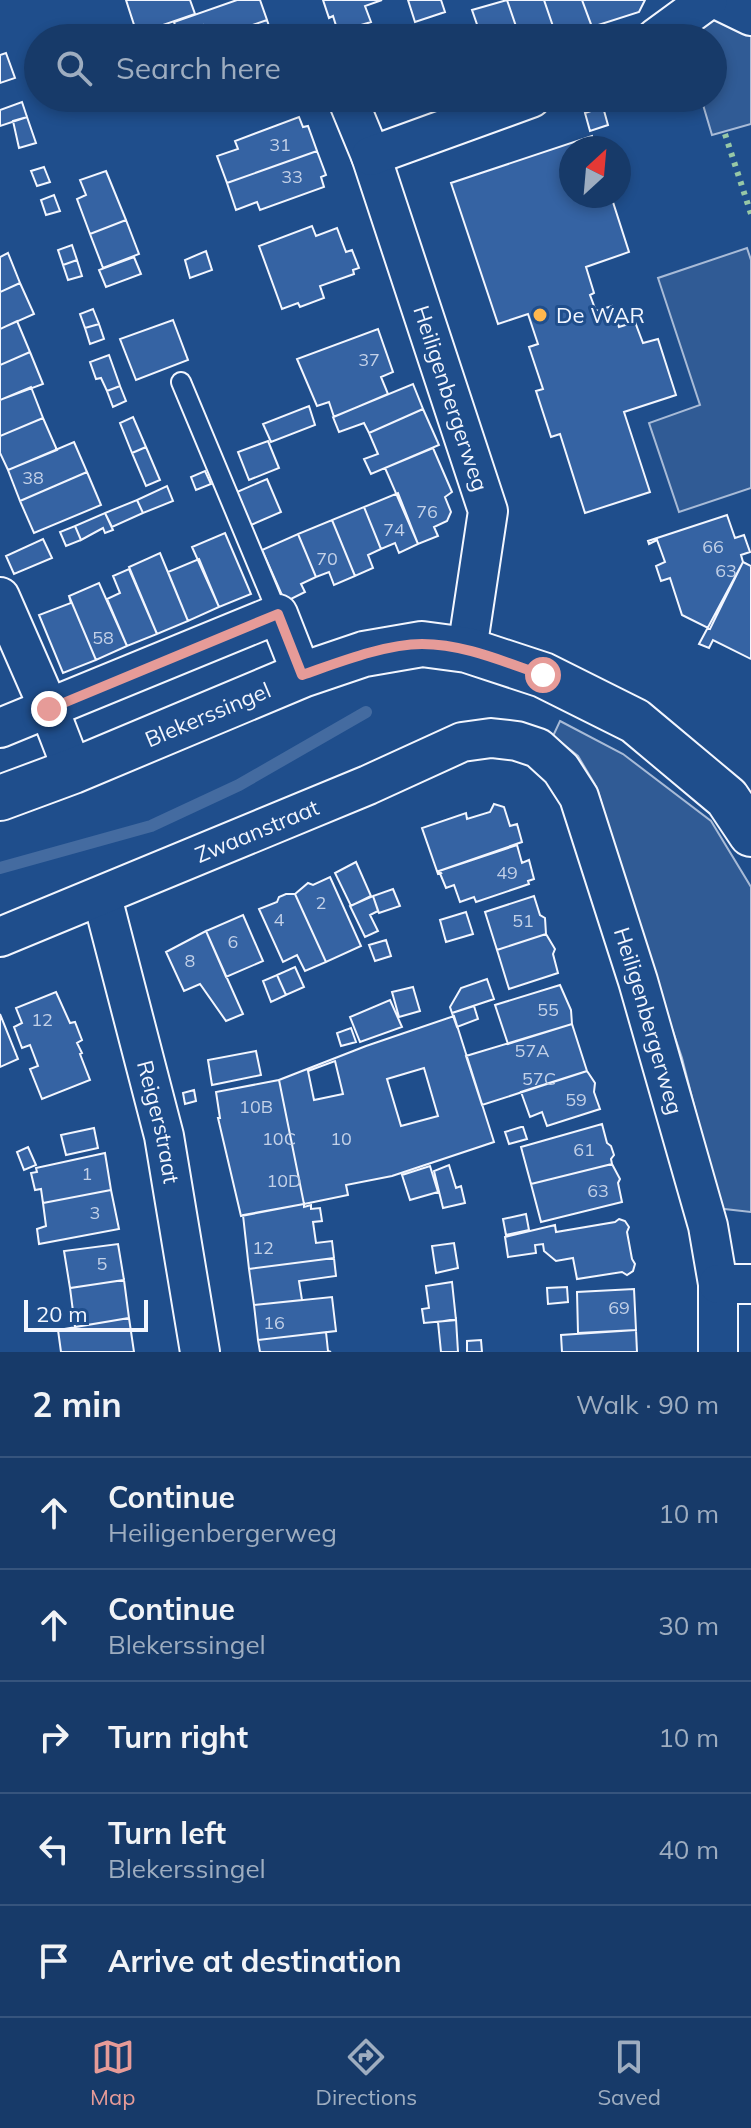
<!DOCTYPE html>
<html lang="en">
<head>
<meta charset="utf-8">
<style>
  body { margin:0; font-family:Mulish,sans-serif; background:#244571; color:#f1f3f6 }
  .compass { position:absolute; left:559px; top:136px; width:72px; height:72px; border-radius:50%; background:#173a69; box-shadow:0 4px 12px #0003; rotate:26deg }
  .scale { position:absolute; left:24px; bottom:20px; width:124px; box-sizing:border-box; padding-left:8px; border:4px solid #f2f6ff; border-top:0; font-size:22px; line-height:28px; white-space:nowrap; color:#f2f6ff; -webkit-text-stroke:6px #1f4e8c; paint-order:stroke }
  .stop { position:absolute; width:24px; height:24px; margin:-18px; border:6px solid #e69b98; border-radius:50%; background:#fff }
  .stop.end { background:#e69b98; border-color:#fff; box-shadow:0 2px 8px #0008 }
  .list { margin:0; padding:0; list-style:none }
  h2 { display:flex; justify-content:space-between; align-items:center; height:104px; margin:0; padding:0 32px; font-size:34px }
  h2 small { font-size:26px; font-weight:400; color:#9eadc0 }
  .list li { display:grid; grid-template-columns:52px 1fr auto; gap:24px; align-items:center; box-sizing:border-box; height:112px; padding:0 32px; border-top:2px solid #36547d }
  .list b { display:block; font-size:30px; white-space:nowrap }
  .list p { margin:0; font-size:26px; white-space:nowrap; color:#9eadc0 }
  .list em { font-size:26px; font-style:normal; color:#9eadc0 }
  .icon { flex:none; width:44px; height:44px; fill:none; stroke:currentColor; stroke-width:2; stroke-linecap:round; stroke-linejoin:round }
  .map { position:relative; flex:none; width:751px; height:1352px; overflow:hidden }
  .search { position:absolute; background:#173a69; box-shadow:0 4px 12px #0003; left:24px; right:24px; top:24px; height:88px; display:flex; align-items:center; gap:20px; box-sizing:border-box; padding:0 28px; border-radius:44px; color:#9eadc0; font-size:30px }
  .sheet { height:664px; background:#173a69 }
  nav { display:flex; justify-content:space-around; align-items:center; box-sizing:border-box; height:112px; border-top:2px solid #36547d; background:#173a69; font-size:22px; color:#9eadc0 }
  nav a { display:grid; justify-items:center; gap:4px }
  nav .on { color:#e69b98 }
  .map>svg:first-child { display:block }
  .built { fill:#305b95; stroke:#a8bbd7; stroke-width:2 }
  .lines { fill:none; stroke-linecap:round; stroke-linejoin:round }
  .stream { stroke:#446ba0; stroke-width:12 }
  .building { fill:#3563a3; stroke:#f2f6ff; stroke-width:2; fill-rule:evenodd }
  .lane-casing { stroke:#f2f6ff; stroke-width:22 }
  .street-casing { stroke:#f2f6ff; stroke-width:42 }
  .secondary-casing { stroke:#f2f6ff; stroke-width:48 }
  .lane { stroke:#1f4e8c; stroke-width:18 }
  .street { stroke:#1f4e8c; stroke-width:38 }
  .secondary { stroke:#1f4e8c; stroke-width:44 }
  .hedge { stroke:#97c8a6; stroke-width:6; stroke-dasharray:4 6; stroke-linecap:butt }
  .route { stroke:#e69b98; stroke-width:10 }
  .poi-dot { fill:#ffb74d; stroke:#1f4e8c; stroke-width:3 }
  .labels { text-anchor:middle; stroke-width:6; stroke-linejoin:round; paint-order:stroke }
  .number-label { font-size:18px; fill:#c3d1e8 }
  .poi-label { font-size:22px; fill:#f2f6ff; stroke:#1f4e8c; text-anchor:start }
  .street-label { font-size:22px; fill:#f2f6ff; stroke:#1f4e8c }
</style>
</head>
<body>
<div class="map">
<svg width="751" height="1352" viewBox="0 0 751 1352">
  <rect width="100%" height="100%" fill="#1f4e8c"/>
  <!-- built -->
  <path class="built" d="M699,16L751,26V124L712,135L701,98H713V38H679Z
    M747,248L751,260V488L679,512L649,423L700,405L658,278Z
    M560,721L623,754L711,821L751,887V1212L716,1208L708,1160L682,1058L636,922L597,788L578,756L553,736Z"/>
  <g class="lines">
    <!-- stream -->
    <path class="stream" d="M0,868L151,826L239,785L366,712"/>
  </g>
  <!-- building -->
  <path class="building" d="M126,0H190L195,14L137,34Z
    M237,0H260L267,20L215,38H199L206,34L203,25L178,34L174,22Z
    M323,0H382L365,6L371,22L338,32L333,16L329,18Z
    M408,0H441L445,12L415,22Z
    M507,0L520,38H476L481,36L472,10Z
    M507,0H544L557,38H520Z
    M544,0H582L592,27L580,31L583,38H557Z
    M582,0H645L639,12L592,27Z
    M267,20L273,38H215Z
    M162,26L166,36L140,38L139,33Z
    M6,53L15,78L0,83V55Z
    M134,98H158L159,101L137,109Z
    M22,102L27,117L0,126V110Z
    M603,107L608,125L590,131L585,113Z
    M27,117L36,143L19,148L13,121Z
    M299,117L303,127L308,126L317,151L227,183L217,156L238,149L235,141Z
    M592,136L595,148H571V196H611L629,252L586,267L594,293L590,295L596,311L612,306L619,327L635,322L643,343L658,339L676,395L624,412L650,492L585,513L560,434L551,437L536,391L543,389L529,347L538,344L528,314L498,324L451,183Z
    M317,151L326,175L321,177L324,187L260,210L257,202L236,210L227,183Z
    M44,167L50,182L37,186L31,171Z
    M106,171L126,220L90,234L77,199L86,195L80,180Z
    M54,195L60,211L46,215L41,200Z
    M126,220L139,254L103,268L90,234Z
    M312,226L316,236L337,228L346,252L352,250L359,268L353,270L354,274L320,286L324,298L300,307L298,303L282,309L259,246Z
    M72,245L77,260L63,265L58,250Z
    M206,251L212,270L190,278L185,260Z
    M8,253L20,283L0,292V257Z
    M134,257L141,274L106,287L99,270Z
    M77,260L82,276L68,280L63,265Z
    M20,283L34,314L0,329V292Z
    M93,309L99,324L85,328L80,314Z
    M173,320L188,360L136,380L120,339Z
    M17,321L30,352L0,365V329Z
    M99,324L104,339L90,344L85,328Z
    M378,329L393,372L381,377L388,394L334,417L329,402L317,406L297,359Z
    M30,352L43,384L0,400V365Z
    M109,355L120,386L107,391L101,378L96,379L90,362Z
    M413,384L423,409L369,433L364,423L339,432L333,417Z
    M120,386L126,401L113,407L107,391Z
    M31,387L43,418L0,436V400Z
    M309,406L315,425L271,442L263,424Z
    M423,409L439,445L371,474L364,459L378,454L369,433Z
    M133,417L146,447L132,453L120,423Z
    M43,418L57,450L8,470L0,453V436Z
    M268,441L279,468L249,480L238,452Z
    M74,442L87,472L20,501L8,470Z
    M146,447L160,480L146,486L132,453Z
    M433,448L452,492L445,497L451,512L447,521L434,527L438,536L418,544L385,468Z
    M205,471L211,484L196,490L191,477Z
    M87,472L101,505L34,533L20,501Z
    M267,479L281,512L251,525L237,492Z
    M167,486L173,501L143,513L137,500Z
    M398,493L418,544L399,553L395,543L381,549L364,507Z
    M137,500L143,513L112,527L105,513Z
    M364,507L381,549L368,555L373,568L355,576L332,520Z
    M105,513L113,530L105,533L103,528L81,540L75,526Z
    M727,515L735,538L744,535L750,552L741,555L743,562L710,629L682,615L670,578L661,581L656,566L665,562L657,540L649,544L648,541Z
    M332,520L355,576L334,585L329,572L316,577L298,534Z
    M75,526L81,540L66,546L60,532Z
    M225,533L251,594L219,607L192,547Z
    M298,534L316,577L301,584L305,592L285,602L262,550Z
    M43,539L52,558L14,574L6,556Z
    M160,553L188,621L157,634L129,567Z
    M199,559L219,607L188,621L168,572Z
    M743,562L751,566V659L713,640L709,648L699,644Z
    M129,569L157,634L127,646L107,599L120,593L113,576Z
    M99,583L127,646L96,660L69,596Z
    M69,596L96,660L63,673L39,615L71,603Z
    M494,804L504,807L510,826L517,824L522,842L439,871L441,873L438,874L422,828L466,813L467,819L490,812Z
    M517,845L522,863L529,860L534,879L528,881L529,884L476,902L474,897L460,902L454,885L446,888L439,871Z
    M356,862L371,896L351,906L335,873Z
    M330,877L361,946L326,962L295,894L308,883L313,885Z
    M393,889L400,906L379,913L373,896Z
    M286,894H295L326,962L305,971L297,955L283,962L259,909L277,902L279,897Z
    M373,896L378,911L370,915L378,931L365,937L350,906Z
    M534,896L540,915L545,918L546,934L497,950L485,912Z
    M466,912L473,934L446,942L440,920Z
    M243,915L263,961L226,977L206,931Z
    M206,931L243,1014L226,1021L200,984L184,991L166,952Z
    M546,934L555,949L553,954L558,973L509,989L497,950Z
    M386,940L391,956L375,961L369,945Z
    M295,967L304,987L286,995L277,975Z
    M277,975L286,995L271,1002L263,981Z
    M487,979L494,999L452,1013L450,1007L461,988Z
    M560,985L571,1010L572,1024L508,1044L495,1005Z
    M413,987L420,1011L399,1017L392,992Z
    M56,992L70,1023L75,1022L82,1040L77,1043L82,1053L80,1054L90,1080L42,1099L30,1069L38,1066L30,1045L22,1048L14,1027L22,1023L16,1008Z
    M390,1000L402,1027L360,1042L350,1017Z
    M474,1006L478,1019L457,1027L452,1013Z
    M0,1014L18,1059L0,1067Z
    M454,1016L494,1142L392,1176L346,1185L348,1195L304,1204L279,1080L366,1046ZM335,1061L343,1094L314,1100L308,1071ZM424,1068L438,1116L401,1126L387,1079Z
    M572,1024L587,1071L482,1105L466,1056Z
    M351,1028L356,1042L341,1046L337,1033Z
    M256,1051L261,1075L212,1085L208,1060Z
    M587,1071L595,1083L594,1092L600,1109L547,1126L542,1112L530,1117L521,1092Z
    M279,1080L304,1204L241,1216L218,1118H220L216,1092Z
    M194,1090L196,1101L185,1104L183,1093Z
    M602,1124L607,1143L611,1146L614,1155L611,1159L612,1164L531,1184L521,1147Z
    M521,1127H523L527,1139L509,1144L505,1132Z
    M94,1128L98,1148L66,1155L61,1135Z
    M28,1147L36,1165L24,1170L17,1152Z
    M105,1153L111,1190L43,1203L41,1189L35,1190L31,1173L37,1172L36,1168Z
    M612,1164L620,1179L618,1183L622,1202L541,1222L531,1184Z
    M449,1165L456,1188L461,1186L465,1203L443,1208L434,1171Z
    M430,1166L438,1192L410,1200L402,1175Z
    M111,1190L119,1229L39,1244L37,1229L46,1226L43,1203Z
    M304,1204V1207L311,1205V1209L320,1208L322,1221L313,1222L316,1243L332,1241L334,1258L249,1269L243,1215Z
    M526,1214L529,1230L506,1235L503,1219Z
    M619,1219L625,1221L629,1227L627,1232L632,1259L635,1264L633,1271L627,1275L622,1272L577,1279L573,1258L556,1261L544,1251L543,1244L535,1245L536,1253L508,1257L505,1237L555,1225L556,1232L615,1222Z
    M454,1243L458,1268L436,1273L432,1246Z
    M118,1244L124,1280L70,1288L64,1251Z
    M334,1258L336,1276L299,1281L302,1300L254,1305L249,1269Z
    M124,1280L129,1318L75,1327L70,1288Z
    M452,1282L456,1320L424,1323L422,1309L429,1308L426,1286Z
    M567,1287L568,1302L548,1304L547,1288Z
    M634,1289L636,1330L578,1333L577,1292Z
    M332,1297L336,1331L258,1340L254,1305Z
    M129,1318L134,1352H61L58,1330Z
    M456,1319L458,1352H441L438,1322Z
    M636,1330L637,1352H562L561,1335Z
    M326,1332L328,1351L331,1352H260L258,1340Z
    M481,1340L482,1352H467V1341Z"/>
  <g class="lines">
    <!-- lane casing -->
    <g class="lane-casing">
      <path id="lane" d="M181,382L278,614"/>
    </g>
    <!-- street casing -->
    <g class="street-casing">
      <g id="street">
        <path d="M718,0L751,16"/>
        <path d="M656,38L708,0"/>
        <path id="s1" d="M347,98L371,156L488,511L467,650"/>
        <path d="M371,156L531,98"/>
        <path d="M0,597L49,709L73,771"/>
        <path d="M0,728L278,614L302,675"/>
        <path id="s2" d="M102,897L164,1136L200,1352"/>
        <path id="s3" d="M0,937L368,785L462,742L491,738L517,741L538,748L561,769L579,797L638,981L708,1226L718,1284V1352"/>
        <path d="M718,1284H751"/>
      </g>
    </g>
    <!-- secondary casing -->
    <g class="secondary-casing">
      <g id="secondary">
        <path id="s4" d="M0,798L73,771L302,675L364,654L422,644L467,650L543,675L635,721L727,798L751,834"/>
      </g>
    </g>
    <!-- lane -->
    <use href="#lane" class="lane"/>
    <!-- street -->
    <use href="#street" class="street"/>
    <!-- secondary -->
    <use href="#secondary" class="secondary"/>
    <!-- hedge -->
    <path class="hedge" d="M725,134L751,214"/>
  </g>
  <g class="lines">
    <!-- route -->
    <path class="route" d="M49,709L278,614L302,675C337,663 385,644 422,644C464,644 504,662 543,675"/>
  </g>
  <!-- markers -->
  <circle class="poi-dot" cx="540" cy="315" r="8"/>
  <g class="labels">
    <!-- number labels -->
    <g class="number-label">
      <text x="280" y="151">31</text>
      <text x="292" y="183">33</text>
      <text x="369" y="366">37</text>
      <text x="33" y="484">38</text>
      <text x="427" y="518">76</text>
      <text x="394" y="536">74</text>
      <text x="713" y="553">66</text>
      <text x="327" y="565">70</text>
      <text x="726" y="577">63</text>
      <text x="103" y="644">58</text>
      <text x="507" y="879">49</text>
      <text x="321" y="909">2</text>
      <text x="279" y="926">4</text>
      <text x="523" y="927">51</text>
      <text x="233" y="948">6</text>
      <text x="190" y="967">8</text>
      <text x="548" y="1016">55</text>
      <text x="42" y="1026">12</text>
      <text x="532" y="1057">57A</text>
      <text x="539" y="1085">57C</text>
      <text x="576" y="1106">59</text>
      <text x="256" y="1113">10B</text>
      <text x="279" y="1145">10C</text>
      <text x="341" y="1145">10</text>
      <text x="584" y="1156">61</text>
      <text x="87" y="1180">1</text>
      <text x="284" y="1187">10D</text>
      <text x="598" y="1197">63</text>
      <text x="95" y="1219">3</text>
      <text x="263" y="1254">12</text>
      <text x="102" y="1270">5</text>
      <text x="619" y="1314">69</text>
      <text x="274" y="1329">16</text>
    </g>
    <!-- poi labels -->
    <g class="poi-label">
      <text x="556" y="323">De WAR</text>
    </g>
    <!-- street labels -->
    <g class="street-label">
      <text dy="8" stroke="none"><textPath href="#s1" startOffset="318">Heiligenbergerweg</textPath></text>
      <text dy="8" stroke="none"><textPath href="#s4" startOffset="224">Blekerssingel</textPath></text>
      <text dy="8" stroke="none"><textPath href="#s3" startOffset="278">Zwaanstraat</textPath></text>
      <text dy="8" stroke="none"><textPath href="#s3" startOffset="878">Heiligenbergerweg</textPath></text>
      <text dy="8" stroke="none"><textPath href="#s2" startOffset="232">Reigerstraat</textPath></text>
    </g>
  </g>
</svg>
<svg class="compass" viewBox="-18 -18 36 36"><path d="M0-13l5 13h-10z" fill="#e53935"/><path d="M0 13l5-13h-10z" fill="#9eadc0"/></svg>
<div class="scale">20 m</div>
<div class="stop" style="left:543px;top:675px"></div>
<div class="stop end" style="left:49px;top:709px"></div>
<div class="search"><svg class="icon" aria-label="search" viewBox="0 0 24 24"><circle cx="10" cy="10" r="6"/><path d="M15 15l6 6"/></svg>Search here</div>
</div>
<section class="sheet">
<h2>2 min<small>Walk · 90 m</small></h2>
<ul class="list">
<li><svg class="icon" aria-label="ahead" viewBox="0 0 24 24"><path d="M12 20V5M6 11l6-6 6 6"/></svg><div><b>Continue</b><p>Heiligenbergerweg</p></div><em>10 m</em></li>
<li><svg class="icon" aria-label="ahead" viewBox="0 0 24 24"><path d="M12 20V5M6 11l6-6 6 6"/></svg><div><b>Continue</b><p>Blekerssingel</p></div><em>30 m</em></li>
<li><svg class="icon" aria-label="right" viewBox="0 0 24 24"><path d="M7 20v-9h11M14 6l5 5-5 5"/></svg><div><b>Turn right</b></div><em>10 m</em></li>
<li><svg class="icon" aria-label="left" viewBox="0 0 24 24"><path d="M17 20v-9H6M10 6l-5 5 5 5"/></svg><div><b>Turn left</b><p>Blekerssingel</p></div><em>40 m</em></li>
<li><svg class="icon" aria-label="arrive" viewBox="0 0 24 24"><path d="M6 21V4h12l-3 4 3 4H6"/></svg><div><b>Arrive at destination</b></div></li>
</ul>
</section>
<nav>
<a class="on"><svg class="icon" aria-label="map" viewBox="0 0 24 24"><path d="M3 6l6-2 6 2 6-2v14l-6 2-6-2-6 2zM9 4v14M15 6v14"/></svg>Map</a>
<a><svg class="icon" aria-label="directions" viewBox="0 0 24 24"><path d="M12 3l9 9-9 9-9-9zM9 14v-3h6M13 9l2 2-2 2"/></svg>Directions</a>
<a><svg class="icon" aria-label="saved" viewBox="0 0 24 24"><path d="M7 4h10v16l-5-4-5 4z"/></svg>Saved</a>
</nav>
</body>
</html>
